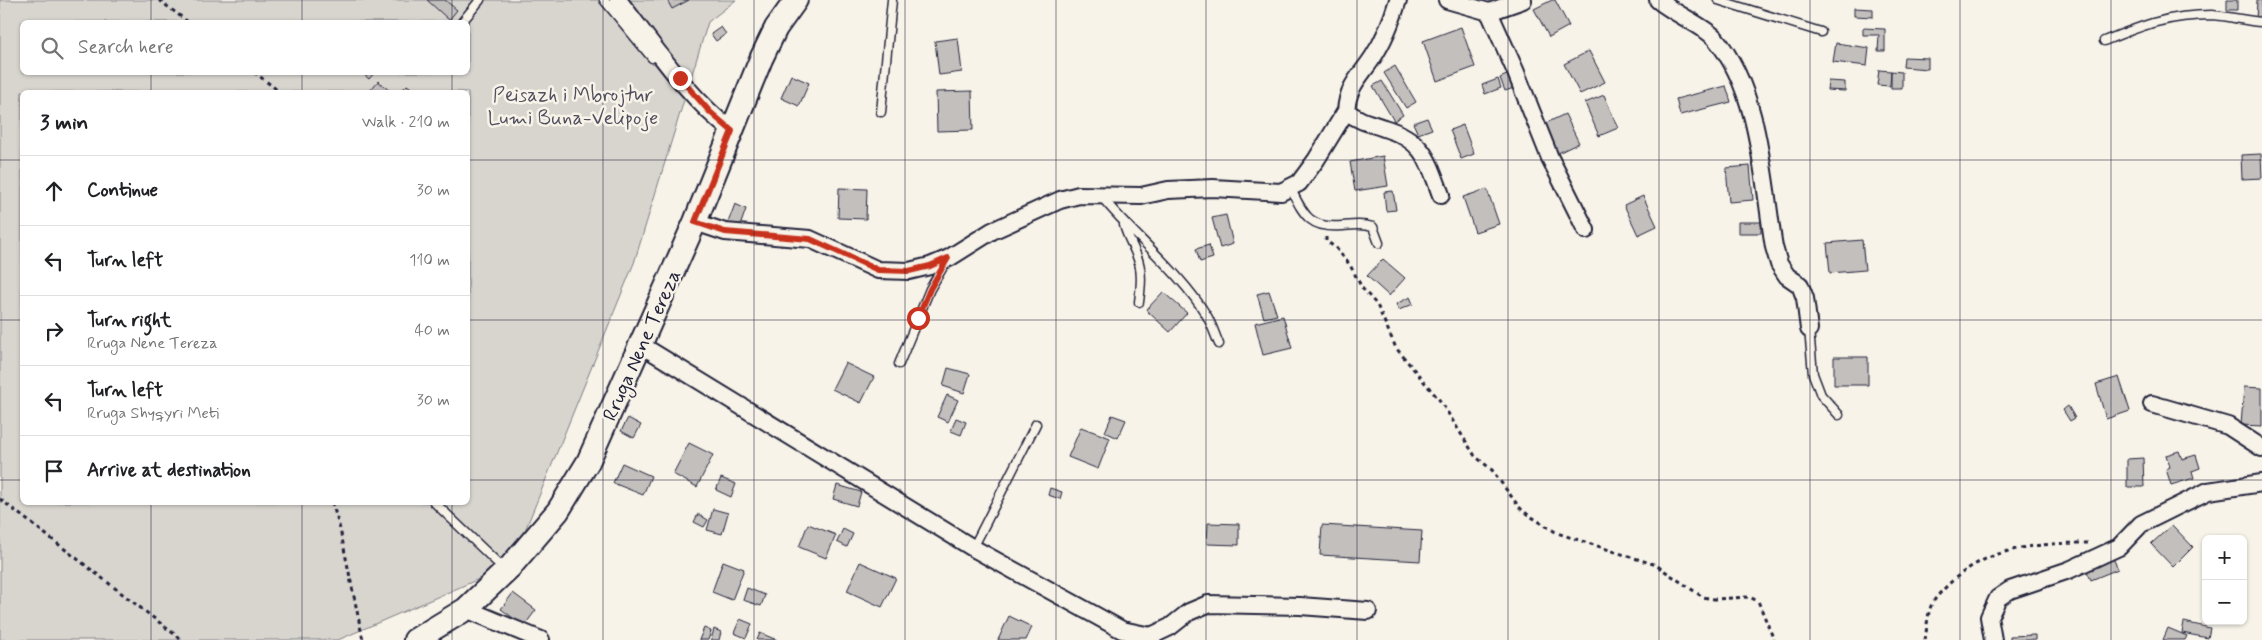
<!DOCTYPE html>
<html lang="en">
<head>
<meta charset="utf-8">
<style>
  body { margin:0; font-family:Mynerve,sans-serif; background:#f6f6f6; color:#202124 }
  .controls { position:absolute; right:15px; bottom:15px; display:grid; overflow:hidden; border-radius:8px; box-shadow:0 1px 4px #0004 }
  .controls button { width:45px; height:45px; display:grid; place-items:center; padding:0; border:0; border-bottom:1px solid #e0e0e0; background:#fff; color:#202124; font:25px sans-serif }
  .stop { position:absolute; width:15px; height:15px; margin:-11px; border:4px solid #c8321e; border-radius:50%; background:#fff }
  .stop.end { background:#c8321e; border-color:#fff; box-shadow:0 1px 5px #0008 }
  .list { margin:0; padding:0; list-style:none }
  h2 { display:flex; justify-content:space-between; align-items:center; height:65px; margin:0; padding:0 20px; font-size:21px }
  h2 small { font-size:16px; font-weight:400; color:#757577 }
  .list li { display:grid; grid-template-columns:32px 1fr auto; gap:15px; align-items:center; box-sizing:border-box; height:70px; padding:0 20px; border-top:1px solid #e0e0e0 }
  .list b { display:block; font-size:19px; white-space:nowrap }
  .list p { margin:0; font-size:16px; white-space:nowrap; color:#757577 }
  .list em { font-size:16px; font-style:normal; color:#757577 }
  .icon { flex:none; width:28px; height:28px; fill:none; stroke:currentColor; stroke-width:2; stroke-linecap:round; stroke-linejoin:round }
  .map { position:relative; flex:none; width:2262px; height:640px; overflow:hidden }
  .search { position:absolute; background:#fff; box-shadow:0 1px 4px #0004; left:20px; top:20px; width:450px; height:55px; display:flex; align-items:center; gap:12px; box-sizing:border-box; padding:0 18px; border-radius:8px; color:#757577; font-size:19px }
  .panel { position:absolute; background:#fff; box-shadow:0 1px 4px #0004; left:20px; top:90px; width:450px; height:415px; border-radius:8px }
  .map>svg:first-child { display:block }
  .green { fill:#d8d5cf; stroke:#7d7c85; fill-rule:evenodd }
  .building { fill:#c2bfbd; stroke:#22223b }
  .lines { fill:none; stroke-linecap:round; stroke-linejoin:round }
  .lane-casing { stroke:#22223b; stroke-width:11 }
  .street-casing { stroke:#22223b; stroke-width:20 }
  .secondary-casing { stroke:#22223b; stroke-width:26 }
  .path { stroke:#22223b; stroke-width:3; stroke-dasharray:4 4; stroke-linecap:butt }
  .lane { stroke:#f7f3e8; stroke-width:8 }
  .street { stroke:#f7f3e8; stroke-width:16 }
  .secondary { stroke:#f7f3e8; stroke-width:22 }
  .route { stroke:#c8321e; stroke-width:6 }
  .grid { fill:none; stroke:#22223b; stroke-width:1; stroke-opacity:0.55 }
  .labels { text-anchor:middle; stroke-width:5; stroke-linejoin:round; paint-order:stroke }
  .park-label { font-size:20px; fill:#504f60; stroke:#f7f3e8 }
  .street-label { font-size:20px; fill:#22223b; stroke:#f7f3e8 }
</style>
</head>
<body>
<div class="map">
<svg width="2262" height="640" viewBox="0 0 2262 640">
  <rect width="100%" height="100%" fill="#f7f3e8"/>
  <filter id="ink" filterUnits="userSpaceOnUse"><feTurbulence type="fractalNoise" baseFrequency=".02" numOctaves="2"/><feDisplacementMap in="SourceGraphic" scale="10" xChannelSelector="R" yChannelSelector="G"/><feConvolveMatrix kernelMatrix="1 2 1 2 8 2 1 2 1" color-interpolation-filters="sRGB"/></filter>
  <g filter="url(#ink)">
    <!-- green -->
    <path class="green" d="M0,0H736L708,22L634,263L511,565L338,640H0ZM22,22H468V72H22ZM22,92H468V502H22Z"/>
    <!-- building -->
    <path class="building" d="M427,0H445L457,10L449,20Z
      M667,0H689L672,9Z
      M1552,0H1555L1569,26L1549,37L1534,9Z
      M2227,0H2237V10H2227Z
      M2257,0H2262V21H2256Z
      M1854,8L1873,9V17L1854,16Z
      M721,27L726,34L716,41L711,34Z
      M1461,27L1475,67L1437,81L1423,41Z
      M1863,28L1885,29V51H1878L1879,35H1863Z
      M958,38L962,72L939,75L935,41Z
      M1836,43L1869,48L1867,66L1833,62Z
      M1589,51L1605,82L1580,94L1564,64Z
      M1904,57L1928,58V69L1903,67Z
      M1395,66L1416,102L1406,108L1384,73Z
      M1879,70L1891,71L1890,86L1877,85Z
      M1891,71L1902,72V88H1891Z
      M361,72H375L369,79Z
      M1509,74L1514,88L1505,91L1500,78Z
      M791,75L809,83L799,106L781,98Z
      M1498,79L1501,88L1485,94L1482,85Z
      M378,81L391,92H369Z
      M1382,81L1403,115L1394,121L1373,86Z
      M1828,81L1845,82V91L1827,90Z
      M407,85L417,92H400Z
      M1726,86L1731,102L1680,115L1676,99Z
      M972,91L973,130L937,131L936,92Z
      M1604,95L1618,128L1599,136L1585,103Z
      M1565,114L1579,143L1556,154L1542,125Z
      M1427,118L1432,129L1418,134L1413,123Z
      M1463,125L1474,154L1461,159L1450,130Z
      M2261,154L2262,178L2242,179L2241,155Z
      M1383,156L1388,186L1355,191L1350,162Z
      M1750,166L1753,200L1729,202L1726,168Z
      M839,188L867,189L866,219L838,218Z
      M1487,189L1499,224L1475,232L1463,197Z
      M1393,191L1396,210L1386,211L1384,192Z
      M1643,196L1657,226L1638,235L1624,205Z
      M735,204L746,209L739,229L727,225Z
      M1226,215L1233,244L1220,248L1212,218Z
      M1738,222H1761V233H1738Z
      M1862,240L1865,270L1830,273L1827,243Z
      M1209,245L1213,258L1200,262L1196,249Z
      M1383,259L1405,278L1389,296L1367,276Z
      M1269,291L1277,315L1264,318L1257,294Z
      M1163,292L1187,313L1170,332L1146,310Z
      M1410,297L1413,304L1399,310L1396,304Z
      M1283,316L1292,348L1263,355L1255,323Z
      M1834,357H1868V385H1834Z
      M845,363L874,377L861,403L832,389Z
      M948,368L970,374L964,393L943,386Z
      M2119,377L2130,411L2106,419L2096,384Z
      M2244,387L2262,388V426L2241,425Z
      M947,395L958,400L948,422L937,417Z
      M2068,406L2075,418L2070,421L2063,410Z
      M1112,415L1126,420L1118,438L1105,432Z
      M628,418L641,425L634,438L621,431Z
      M956,418L966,422L961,435L951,431Z
      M1081,427L1110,438L1098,469L1068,457Z
      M689,443L713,455L697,487L673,474Z
      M2179,451L2182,459L2196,455L2200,468L2192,471L2194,478L2171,485L2166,469L2170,467L2166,455Z
      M2143,458L2144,487H2127V459Z
      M622,463L651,476L643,495L613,483Z
      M721,478L736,484L731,497L716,490Z
      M837,485L861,492L857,506L833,499Z
      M1050,488L1062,492L1060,499L1048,495Z
      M713,509L728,513L722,534L707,530Z
      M698,514L708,520L704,527L694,522Z
      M1208,523L1239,524V545L1207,544Z
      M808,524L836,535L826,558L799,547Z
      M1322,525L1422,531L1420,561L1320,555Z
      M2172,525L2193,547L2173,567L2151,544Z
      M843,529L853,534L847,547L837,542Z
      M2113,558L2118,569L2091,580L2086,569Z
      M723,561L744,569L732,600L712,592Z
      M860,562L896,578L882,607L847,591Z
      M747,588L765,595L761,606L743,600Z
      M513,593L536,610L524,626L501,609Z
      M1009,616L1032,627L1026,640H998Z
      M740,619L752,624L746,638L734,633Z
      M2184,622L2210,628L2208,638L2182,633Z
      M704,628L711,631L708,640H699Z
      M2168,628L2187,636L2185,640H2163Z
      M714,629L721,632L719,640H711Z
      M760,633L777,640H757Z
      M2035,635V640H2010V636Z"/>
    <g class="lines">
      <!-- lane casing -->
      <g class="lane-casing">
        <path id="lane" d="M604,0L652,58
          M1718,0L1821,32
          M462,22L480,0
          M2104,41C2143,25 2169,15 2212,15C2229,16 2245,21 2262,22
          M881,112L892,0
          M1290,187C1303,213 1308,229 1342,226C1354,225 1361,224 1373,227L1379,243
          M1101,196C1134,237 1179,270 1207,316C1212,325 1215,335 1219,344
          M1124,225C1127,236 1132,244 1136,254C1143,270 1141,286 1139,302
          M1809,329L1813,374L1821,395L1839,415
          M899,364L930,289L946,262
          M434,502L505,570
          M973,548L1036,424"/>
      </g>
      <!-- street casing -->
      <g class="street-casing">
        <path id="street" d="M618,0C652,43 688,98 732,131
          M1398,0C1392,20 1385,39 1373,57C1360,77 1348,85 1346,111C1361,122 1367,122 1384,128C1424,140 1428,160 1441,195
          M1447,0L1489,12L1523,0
          M1658,0C1673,13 1704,26 1715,38C1760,91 1763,180 1774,247L1779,264L1787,276L1800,285L1805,298L1809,329
          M1489,12L1515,70L1550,158L1586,230
          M695,222L725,232L810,239L878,270L909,271L930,266L949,258L992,231L1060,200L1079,195L1141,196L1168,190L1213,188L1281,192L1299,183L1316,160L1346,111
          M641,345L973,548L1122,630L1151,636L1170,627L1189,612L1208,604L1300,606L1368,611
          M2152,404L2228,426L2262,448
          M466,609L541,640
          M1993,640L1989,617L1998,598L2010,590L2069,570L2119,547L2141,524L2208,491L2262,483"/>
      </g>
      <!-- secondary casing -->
      <g class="secondary-casing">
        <path id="secondary" d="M415,640L466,609L510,567L558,511L588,462L695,222L761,59L776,28L796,0"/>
      </g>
      <!-- path -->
      <path class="path" d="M159,0L188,22
        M254,72L280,92
        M1326,237V241L1336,248L1350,265L1362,288L1377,305L1396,348L1441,402L1475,456L1492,470L1519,507L1527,514L1557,533L1656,565L1703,597L1714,599L1749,597L1758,601L1774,640
        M0,499L182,640
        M332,502L340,529L363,640
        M1925,640C1927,629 1927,616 1931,606C1935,597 1944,589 1951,582C1988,547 2039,543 2088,543"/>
      <!-- lane -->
      <use href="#lane" class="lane"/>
      <!-- street -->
      <use href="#street" class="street"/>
      <!-- secondary -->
      <use href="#secondary" class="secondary"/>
    </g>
  </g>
  <g class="lines" filter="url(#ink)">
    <!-- route -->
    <path class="route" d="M680,78L710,112L732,131L695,222L725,232L810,239L878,270L909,271L930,266L948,258L930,289L918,318"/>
  </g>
  <!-- grid -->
  <path class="grid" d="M151,0V22M302,0V22M452,0V22M603,0V640M754,0V640M905,0V640M1056,0V640M1206,0V640M1357,0V640M1508,0V640M1659,0V640M1810,0V640M1960,0V640M2111,0V640M151,72V92M302,72V92M452,72V92M0,160H22M468,160H2262M0,320H22M468,320H2262M0,480H22M468,480H2262M151,502V640M302,502V640M452,502V640"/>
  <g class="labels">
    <!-- park labels -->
    <g class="park-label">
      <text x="573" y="101">Peisazh i Mbrojtur<tspan x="573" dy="23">Lumi Buna-Velipoje</tspan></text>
    </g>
    <!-- street labels -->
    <g class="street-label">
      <text transform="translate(641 345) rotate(-66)" y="7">Rruga Nene Tereza</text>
    </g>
  </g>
</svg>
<div class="controls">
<button>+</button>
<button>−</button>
</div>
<div class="stop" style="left:918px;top:318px"></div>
<div class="stop end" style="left:680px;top:78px"></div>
<div class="search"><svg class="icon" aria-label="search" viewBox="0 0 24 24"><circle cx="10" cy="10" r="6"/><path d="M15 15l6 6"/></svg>Search here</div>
<section class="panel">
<h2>3 min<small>Walk · 210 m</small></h2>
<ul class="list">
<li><svg class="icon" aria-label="ahead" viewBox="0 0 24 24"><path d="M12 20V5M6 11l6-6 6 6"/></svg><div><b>Continue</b></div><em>30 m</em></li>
<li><svg class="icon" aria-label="left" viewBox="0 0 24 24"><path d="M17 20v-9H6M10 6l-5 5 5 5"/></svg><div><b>Turn left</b></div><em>110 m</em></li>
<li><svg class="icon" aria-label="right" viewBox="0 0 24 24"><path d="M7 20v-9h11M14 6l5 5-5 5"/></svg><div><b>Turn right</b><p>Rruga Nene Tereza</p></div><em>40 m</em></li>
<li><svg class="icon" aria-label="left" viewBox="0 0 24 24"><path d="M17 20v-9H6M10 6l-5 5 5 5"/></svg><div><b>Turn left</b><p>Rruga Shyqyri Meti</p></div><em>30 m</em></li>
<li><svg class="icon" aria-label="arrive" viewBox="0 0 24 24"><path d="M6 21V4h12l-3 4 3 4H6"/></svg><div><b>Arrive at destination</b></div></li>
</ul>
</section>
</div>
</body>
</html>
